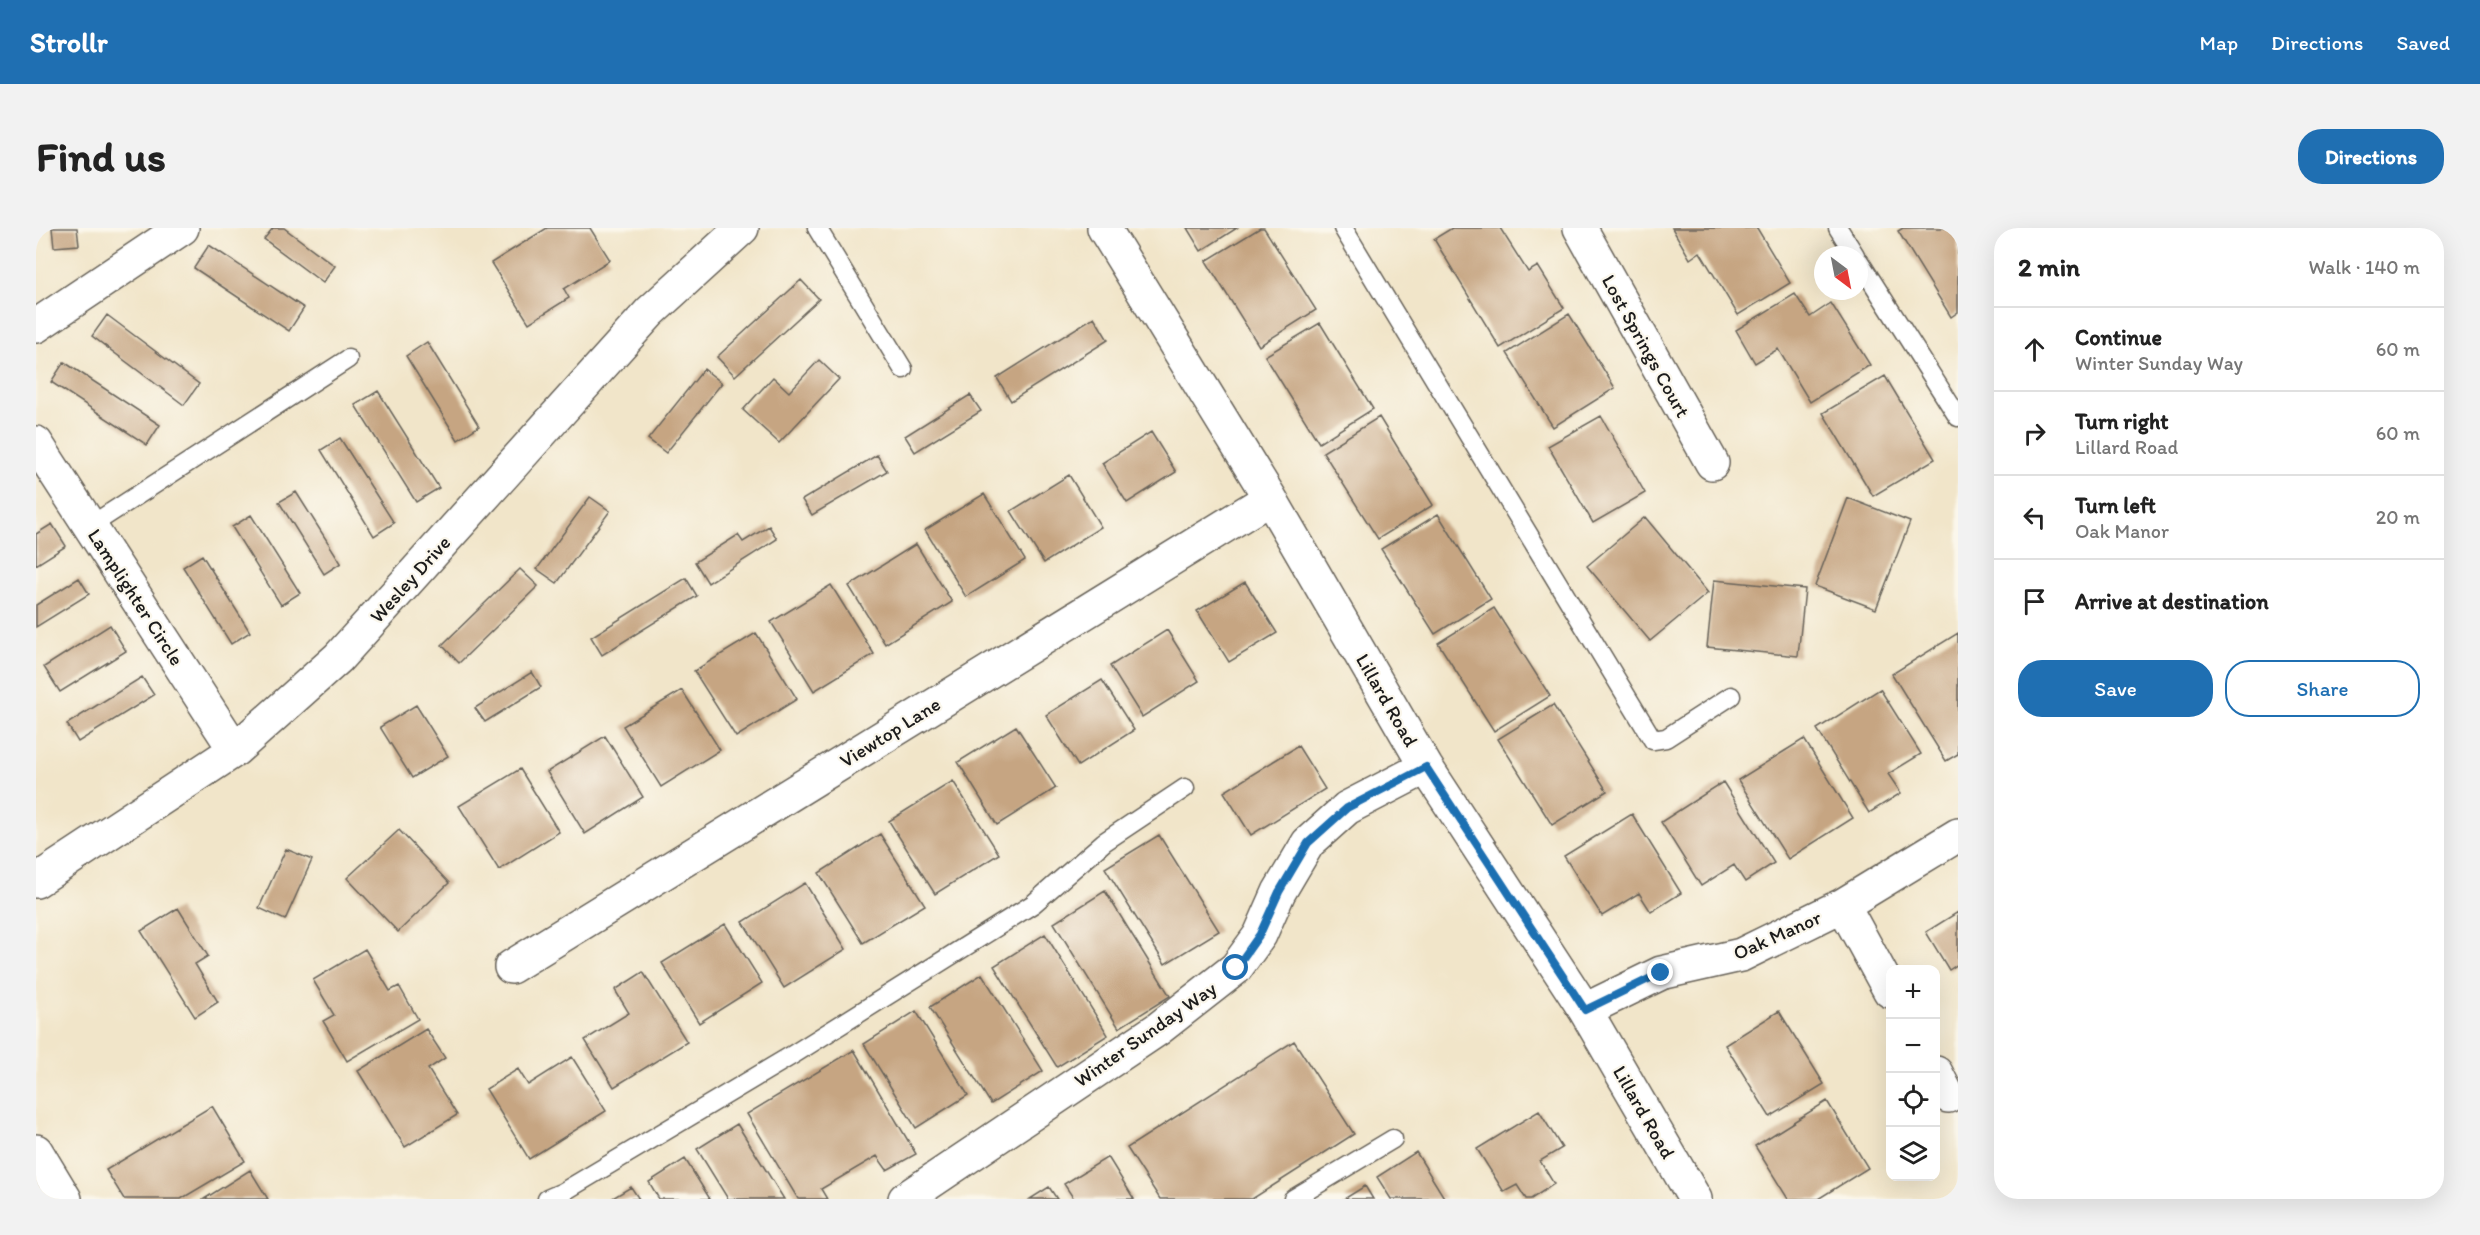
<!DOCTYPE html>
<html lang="en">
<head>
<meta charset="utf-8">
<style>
  body { margin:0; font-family:Itim,sans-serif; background:#f2f2f2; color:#222 }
  .controls { position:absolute; right:18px; bottom:18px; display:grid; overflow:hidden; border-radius:12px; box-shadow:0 6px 24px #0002 }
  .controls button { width:54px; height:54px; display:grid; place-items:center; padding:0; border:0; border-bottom:2px solid #e0e0e0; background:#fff; color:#222; font:30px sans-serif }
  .compass { position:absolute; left:1778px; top:18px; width:54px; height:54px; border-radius:50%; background:#fff; box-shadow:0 6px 24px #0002; rotate:148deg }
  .stop { position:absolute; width:18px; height:18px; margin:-14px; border:4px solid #1f6fb2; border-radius:50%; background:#fff }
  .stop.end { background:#1f6fb2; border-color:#fff; box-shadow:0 2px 6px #0008 }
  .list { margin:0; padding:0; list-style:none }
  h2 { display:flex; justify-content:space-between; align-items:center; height:78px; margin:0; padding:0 24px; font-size:26px }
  h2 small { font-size:20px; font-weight:400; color:#767676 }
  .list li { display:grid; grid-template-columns:39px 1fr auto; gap:18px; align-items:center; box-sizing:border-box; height:84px; padding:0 24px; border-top:2px solid #e0e0e0 }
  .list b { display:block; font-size:22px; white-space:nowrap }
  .list p { margin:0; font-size:20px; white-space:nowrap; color:#767676 }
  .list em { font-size:20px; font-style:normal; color:#767676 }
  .actions { display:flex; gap:12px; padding:18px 24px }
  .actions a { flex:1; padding:14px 0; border:2px solid #1f6fb2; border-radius:24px; text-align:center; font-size:21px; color:#1f6fb2 }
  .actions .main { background:#1f6fb2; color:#fff }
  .icon { flex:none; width:33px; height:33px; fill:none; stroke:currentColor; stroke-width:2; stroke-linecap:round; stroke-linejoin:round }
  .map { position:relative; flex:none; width:1922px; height:971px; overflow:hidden; border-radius:24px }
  header { display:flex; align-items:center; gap:36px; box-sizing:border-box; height:84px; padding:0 30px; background:#1f6fb2; color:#fff }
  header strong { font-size:28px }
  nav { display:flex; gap:33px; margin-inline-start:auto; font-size:21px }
  .intro { display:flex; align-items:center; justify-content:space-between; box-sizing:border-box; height:144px; padding:0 36px }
  h1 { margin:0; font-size:42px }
  .button { padding:15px 27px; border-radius:24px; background:#1f6fb2; color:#fff; font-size:21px; font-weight:700 }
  main { display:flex; gap:36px; padding:0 36px }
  aside { flex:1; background:#fff; border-radius:24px; box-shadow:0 6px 24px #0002 }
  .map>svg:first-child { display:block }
  .building { fill:#c6a582 }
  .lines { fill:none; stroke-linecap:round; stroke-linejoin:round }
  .service-casing { stroke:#676259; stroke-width:21 }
  .minor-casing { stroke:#676259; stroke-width:36 }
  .service { stroke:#fff; stroke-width:18 }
  .minor { stroke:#fff; stroke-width:33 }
  .route { stroke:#1f6fb2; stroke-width:8 }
  .labels { text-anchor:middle; stroke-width:4.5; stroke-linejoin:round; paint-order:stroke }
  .street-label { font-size:20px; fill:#1c1c1c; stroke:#fbf7ec }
</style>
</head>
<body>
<header>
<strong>Strollr</strong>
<nav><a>Map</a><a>Directions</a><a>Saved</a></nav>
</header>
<div class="intro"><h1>Find us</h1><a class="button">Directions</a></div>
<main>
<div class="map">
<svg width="1922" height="971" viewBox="0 0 1922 971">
  <rect width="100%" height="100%" fill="#fbf7ec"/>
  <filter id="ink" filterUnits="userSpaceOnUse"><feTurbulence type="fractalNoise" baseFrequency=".0167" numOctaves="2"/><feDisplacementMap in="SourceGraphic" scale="12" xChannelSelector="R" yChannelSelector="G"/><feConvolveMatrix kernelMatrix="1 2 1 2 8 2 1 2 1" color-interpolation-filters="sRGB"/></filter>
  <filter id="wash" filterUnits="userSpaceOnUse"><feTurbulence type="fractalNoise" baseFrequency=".008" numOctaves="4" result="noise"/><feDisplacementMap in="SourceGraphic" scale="24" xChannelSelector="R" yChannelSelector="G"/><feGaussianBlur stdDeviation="1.35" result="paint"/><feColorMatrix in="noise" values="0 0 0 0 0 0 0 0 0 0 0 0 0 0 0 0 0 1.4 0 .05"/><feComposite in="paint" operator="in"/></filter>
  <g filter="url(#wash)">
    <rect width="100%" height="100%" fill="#f1e5c9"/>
    <g id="blocks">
      <!-- building -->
      <path class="building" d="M16,0H41L43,17L18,19Z
        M237,0H248L299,38L287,55L228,11Z
        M511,0H554L574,32L528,61L533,70L493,95L455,35Z
        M1151,0H1201L1165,23Z
        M1224,0H1228L1280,82L1223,118L1170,33Z
        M1416,0H1464L1492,44L1502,38L1528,80L1464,120L1398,11Z
        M1636,0H1721L1754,55L1702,87L1664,24L1654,31Z
        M1867,0H1922V84L1915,89L1862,3Z
        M173,17L268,80L253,103L158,40Z
        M765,52L783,71L699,148L681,129Z
        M1759,66L1774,89L1795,75L1834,137L1774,174L1742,121L1719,135L1700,102Z
        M1533,86L1579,160L1517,199L1471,125Z
        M71,87L163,156L148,177L56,108Z
        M1058,89L1072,112L975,173L961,150Z
        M1284,95L1337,181L1283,215L1229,128Z
        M391,114L443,198L422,212L370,128Z
        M783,132L803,151L743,215L707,182L737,149L753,164Z
        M28,134L124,197L111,217L15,154Z
        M668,141L686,155L630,225L612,211Z
        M1849,148L1899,231L1837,268L1787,185Z
        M342,163L403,260L380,274L319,177Z
        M934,167L945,183L879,224L869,208Z
        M1565,188L1609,265L1557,295L1512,218Z
        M1343,189L1397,277L1342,311L1287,224Z
        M1115,204L1140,244L1091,275L1066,235Z
        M304,210L358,295L338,308L285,222Z
        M841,227L851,243L776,287L766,272Z
        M1033,247L1065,299L1008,335L975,283Z
        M260,264L305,335L288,346L243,274Z
        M948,266L989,332L930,369L889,302Z
        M554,269L574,283L521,355L501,341Z
        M1812,270L1874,294L1840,381L1779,358Z
        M1402,286L1455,371L1399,406L1345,321Z
        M215,287L264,365L245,377L196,299Z
        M1609,289L1672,365L1614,413L1551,338Z
        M16,296L30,318L0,337V306Z
        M733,298L741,311L672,355L659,334L702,307L707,314Z
        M880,316L916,374L849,416L813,358Z
        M166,327L214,404L195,416L147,339Z
        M484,341L502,358L423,435L406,417Z
        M43,350L53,366L0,399V377Z
        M650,350L661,368L566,427L555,409Z
        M1678,352L1769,361L1762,428L1671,419Z
        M1209,354L1241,405L1193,434L1161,383Z
        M795,357L838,426L778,463L735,394Z
        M1458,380L1514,468L1458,503L1402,415Z
        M74,397L90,423L24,464L8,439Z
        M1131,402L1163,453L1106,489L1074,438Z
        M720,405L761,471L700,509L658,443Z
        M1922,405V526L1910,533L1856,446Z
        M496,444L505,459L449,494L439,480Z
        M106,449L118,467L42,514L31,496Z
        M1066,452L1098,502L1042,538L1010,487Z
        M1844,461L1885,526L1852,546L1865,565L1833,585L1781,501Z
        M646,462L684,522L625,559L587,498Z
        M380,477L412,528L376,550L344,499Z
        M1517,477L1571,563L1516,597L1462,511Z
        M980,498L1020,560L961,597L922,534Z
        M569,508L607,569L549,606L511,544Z
        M1768,511L1817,590L1752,631L1702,552Z
        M1262,518L1289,561L1215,607L1188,564Z
        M484,541L523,604L463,642L423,578Z
        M917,553L963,626L899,666L853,593Z
        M1687,554L1738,635L1709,654L1698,637L1665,658L1625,594Z
        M1596,586L1645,665L1615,684L1603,665L1566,688L1528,628Z
        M363,602L413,655L362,704L311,650Z
        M844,606L889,677L827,715L783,645Z
        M1123,607L1183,703L1129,736L1069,640Z
        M250,621L276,632L249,692L223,680Z
        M769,655L810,721L748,760L707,694Z
        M1069,663L1134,768L1083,800L1018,695Z
        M142,680L172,728L159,736L182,774L159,789L105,703Z
        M1922,684V736L1913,742L1890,704Z
        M689,696L726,755L663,795L626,735Z
        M1009,706L1072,807L1021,839L958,738Z
        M329,721L354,763L363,758L382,791L311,833L287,793L298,787L277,752Z
        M607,744L651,814L578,859L549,812L593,785L579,762Z
        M946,746L1007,843L955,876L894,779Z
        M880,783L932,867L880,900L828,816Z
        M1743,783L1788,856L1734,889L1689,817Z
        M390,801L409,830L392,841L421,887L369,919L322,843Z
        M1258,813L1318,906L1216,971H1124L1091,920Z
        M818,822L880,926L851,942L841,928L785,961L791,971H762L711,886Z
        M536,829L570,883L493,931L450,861L482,841L492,857Z
        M1791,873L1832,940L1782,971H1752L1719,918Z
        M176,878L209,933L145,971H88L70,942Z
        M1503,883L1526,920L1504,933L1518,956L1495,971H1490L1481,957L1468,964L1441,921Z
        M701,896L748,971H692L661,921Z
        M1380,924L1409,971H1355L1341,949Z
        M1072,929L1098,971H1038L1028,956Z
        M649,931L674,971H623L613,954Z
        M214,942L232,971H168Z
        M1329,958L1337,971H1308Z
        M595,959L603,971H575Z
        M1013,959L1021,971H994Z"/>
    </g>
  </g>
  <g filter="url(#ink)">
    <use href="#blocks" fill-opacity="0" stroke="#676259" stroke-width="1.5"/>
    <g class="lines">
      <!-- service casing -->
      <g class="service-casing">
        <path id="service" d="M781,0L867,141
          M1307,0L1617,512L1630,510L1695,468
          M1802,0L1819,27
          M1823,33L1922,189
          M54,298L312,131
          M511,971L527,964L758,826L997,676L1068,614L1149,560
          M1257,971L1357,911"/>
      </g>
      <!-- minor casing -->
      <g class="minor-casing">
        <path id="minor" d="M1068,0L1234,270L1390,539L1549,782L1659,971
          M1544,0L1676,235
          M0,98L146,0
          M0,215L199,522
          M0,653L199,522L302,430L614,84L706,0
          M1807,677L1854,763
          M475,739L1234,270
          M1549,782L1625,745L1705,727L1807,677L1922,607
          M1900,845L1912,868
          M0,923L29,971
          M869,971L1122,801L1200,740L1224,707L1243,664L1272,615L1311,580L1390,539"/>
      </g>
      <!-- service -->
      <use href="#service" class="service"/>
      <!-- minor -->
      <use href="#minor" class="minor"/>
    </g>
  </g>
  <g class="lines" filter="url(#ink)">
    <!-- route -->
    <path class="route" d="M1200,740L1224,706L1243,664L1272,615L1311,580L1390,539L1549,782L1625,745"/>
  </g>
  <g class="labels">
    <!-- street labels -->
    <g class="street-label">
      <text transform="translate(1610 118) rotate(61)" y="7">Lost Springs Court</text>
      <text transform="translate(374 351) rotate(-48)" y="7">Wesley Drive</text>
      <text transform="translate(100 369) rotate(57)" y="7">Lamplighter Circle</text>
      <text transform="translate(1351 472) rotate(60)" y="7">Lillard Road</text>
      <text transform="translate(854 504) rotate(-32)" y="7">Viewtop Lane</text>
      <text transform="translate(1741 707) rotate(-24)" y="7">Oak Manor</text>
      <text transform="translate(1109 806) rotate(-35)" y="7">Winter Sunday Way</text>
      <text transform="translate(1608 884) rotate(60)" y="7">Lillard Road</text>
    </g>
  </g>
</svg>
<div class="controls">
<button>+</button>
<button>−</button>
<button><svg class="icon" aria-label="locate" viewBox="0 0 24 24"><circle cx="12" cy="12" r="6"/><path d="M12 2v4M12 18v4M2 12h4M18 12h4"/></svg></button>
<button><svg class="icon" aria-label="layers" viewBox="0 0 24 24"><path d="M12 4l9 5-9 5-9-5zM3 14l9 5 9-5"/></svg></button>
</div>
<svg class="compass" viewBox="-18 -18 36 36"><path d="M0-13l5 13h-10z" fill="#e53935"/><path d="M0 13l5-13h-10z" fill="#767676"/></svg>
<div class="stop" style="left:1200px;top:740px"></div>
<div class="stop end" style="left:1625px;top:745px"></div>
</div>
<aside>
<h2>2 min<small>Walk · 140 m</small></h2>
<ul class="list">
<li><svg class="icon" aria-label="ahead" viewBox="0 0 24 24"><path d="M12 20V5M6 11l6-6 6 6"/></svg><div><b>Continue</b><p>Winter Sunday Way</p></div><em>60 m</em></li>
<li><svg class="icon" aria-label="right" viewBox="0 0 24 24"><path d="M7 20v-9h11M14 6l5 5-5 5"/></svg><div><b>Turn right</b><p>Lillard Road</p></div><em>60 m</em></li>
<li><svg class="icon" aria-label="left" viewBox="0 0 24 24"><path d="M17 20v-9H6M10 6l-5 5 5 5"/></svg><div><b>Turn left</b><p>Oak Manor</p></div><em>20 m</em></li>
<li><svg class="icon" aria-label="arrive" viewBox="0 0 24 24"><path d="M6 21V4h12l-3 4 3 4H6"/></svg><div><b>Arrive at destination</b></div></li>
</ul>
<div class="actions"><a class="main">Save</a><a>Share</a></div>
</aside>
</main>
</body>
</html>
